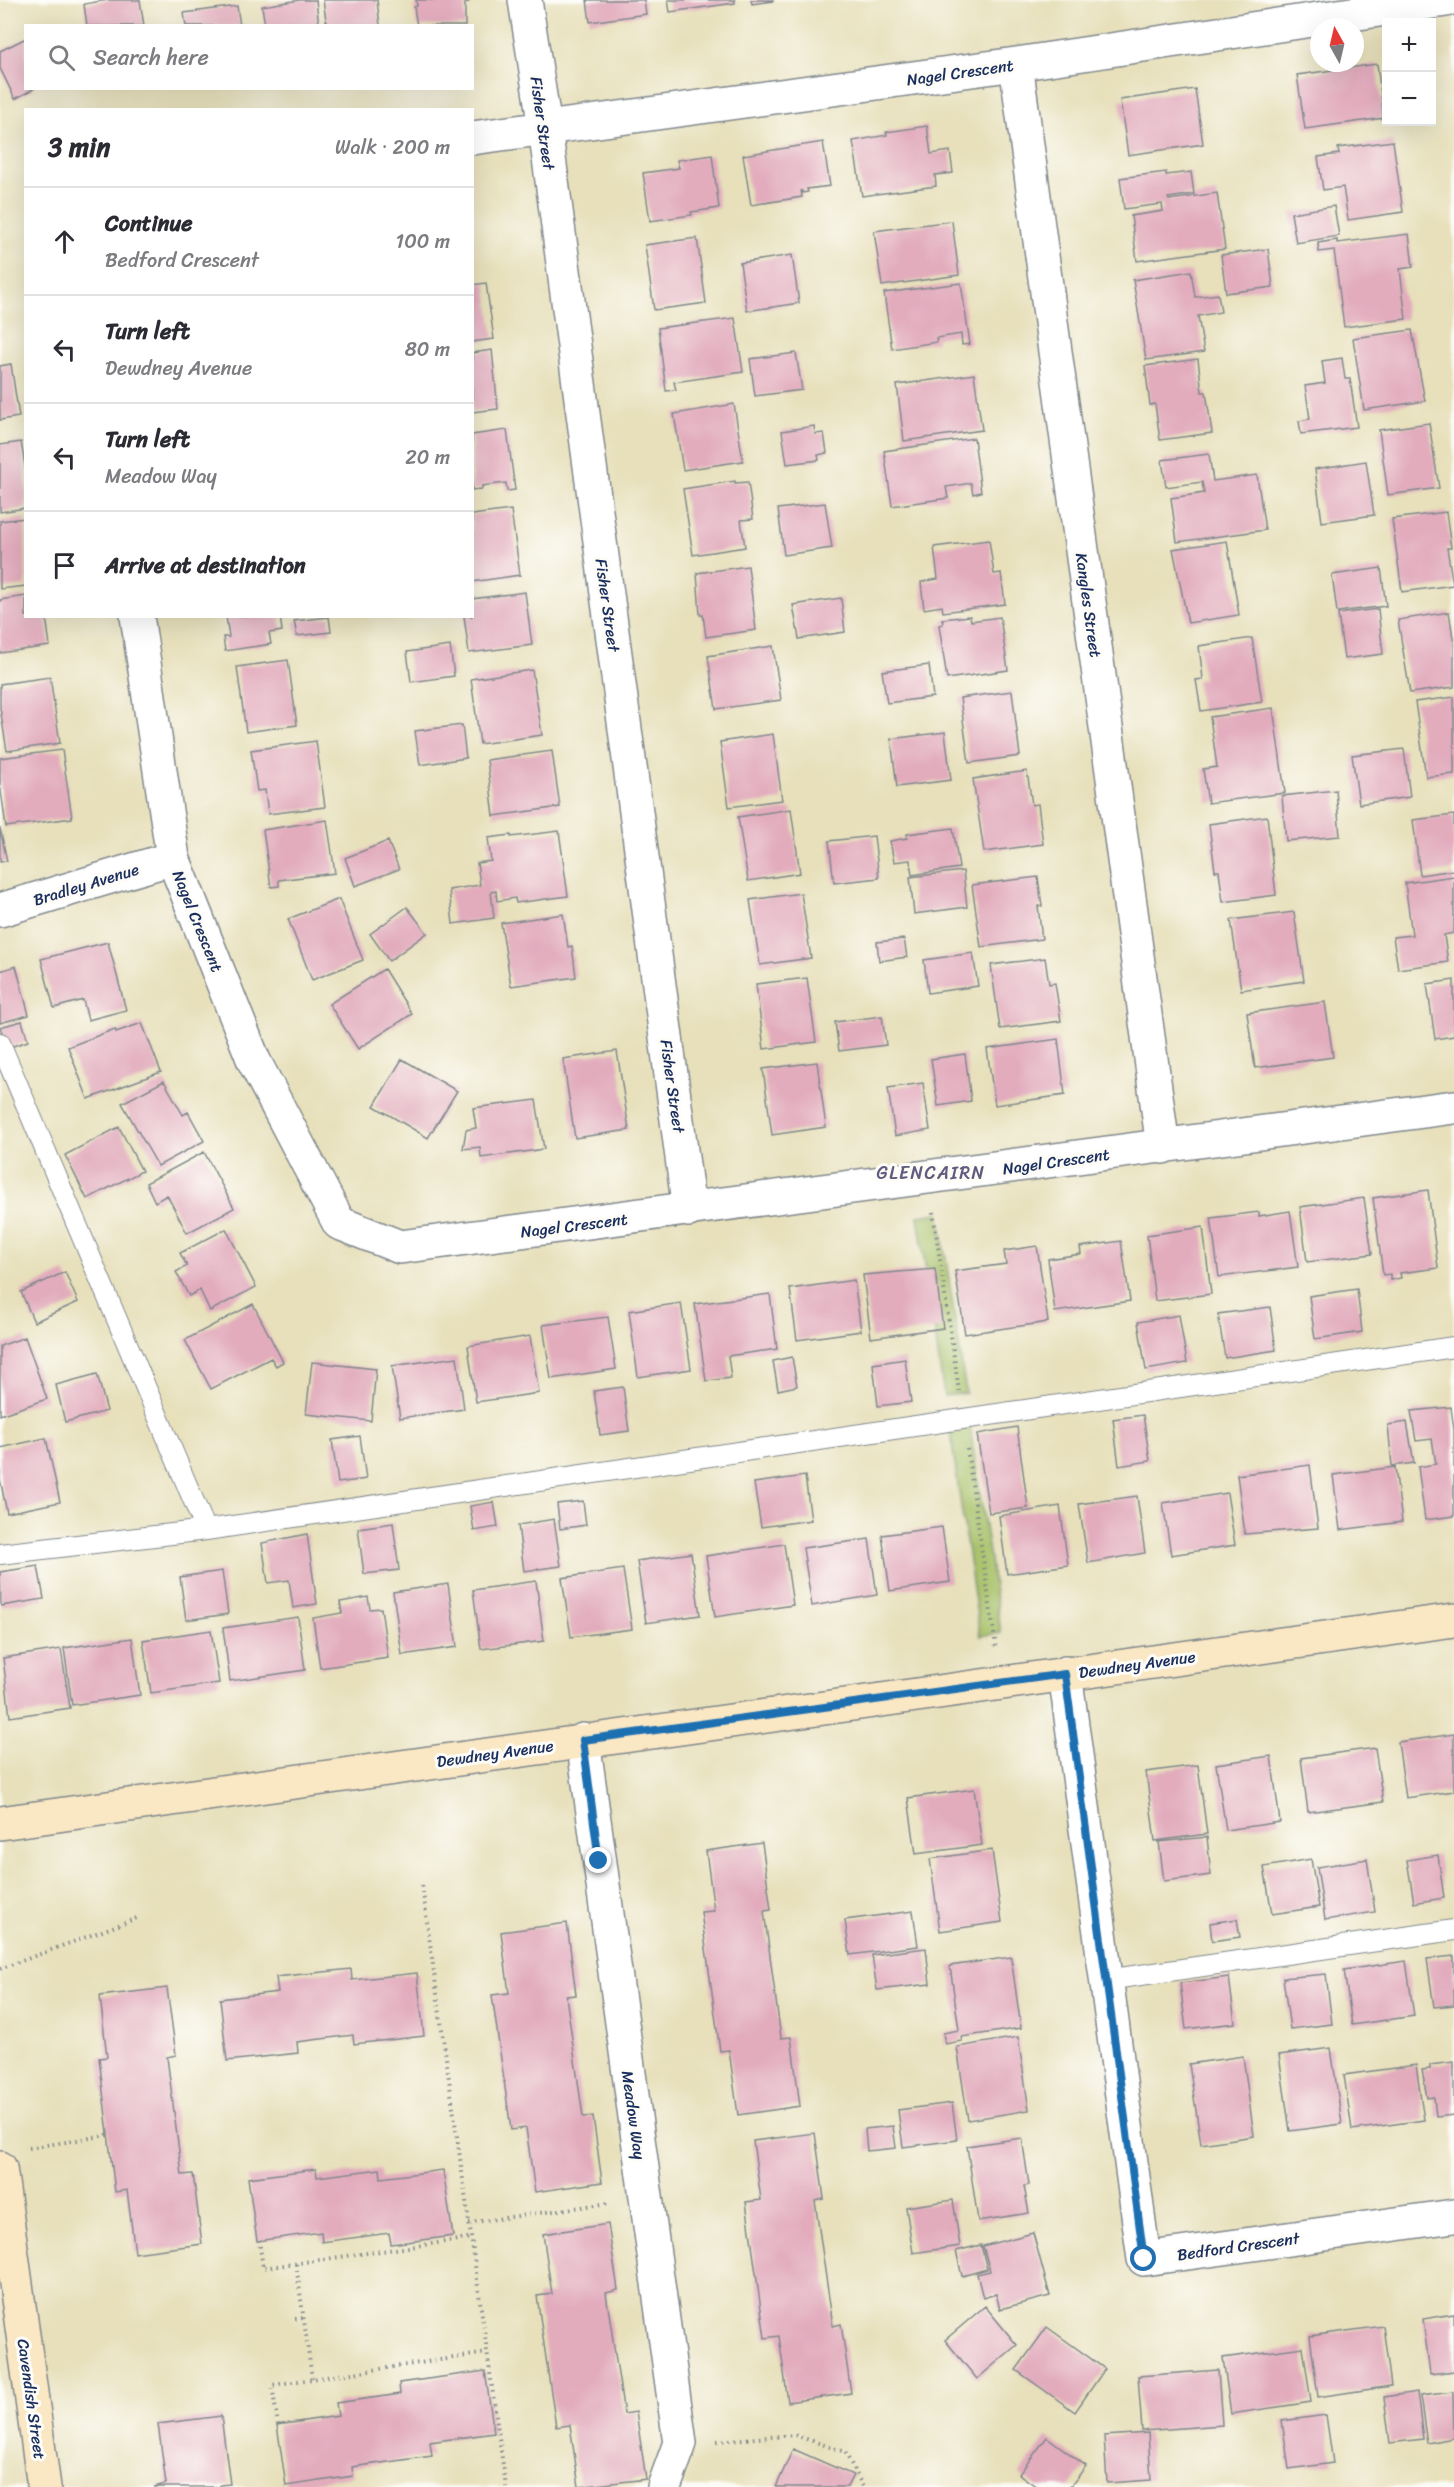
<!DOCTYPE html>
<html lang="en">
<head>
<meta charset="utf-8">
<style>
  body { margin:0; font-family:Sriracha,sans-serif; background:#f7f7f7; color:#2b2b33 }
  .controls { position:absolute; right:18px; top:18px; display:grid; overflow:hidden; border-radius:0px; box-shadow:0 6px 24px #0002 }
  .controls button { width:54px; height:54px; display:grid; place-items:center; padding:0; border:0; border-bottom:2px solid #e1e1e2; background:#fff; color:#2b2b33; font:30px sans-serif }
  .compass { position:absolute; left:1310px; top:18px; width:54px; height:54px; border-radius:50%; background:#fff; box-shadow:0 6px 24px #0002; rotate:352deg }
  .stop { position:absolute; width:18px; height:18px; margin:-14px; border:4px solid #1f6fb2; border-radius:50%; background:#fff }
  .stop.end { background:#1f6fb2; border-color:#fff; box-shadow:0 2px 6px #0008 }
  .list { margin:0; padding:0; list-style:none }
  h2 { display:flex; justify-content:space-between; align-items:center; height:78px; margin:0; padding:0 24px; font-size:26px }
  h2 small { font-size:20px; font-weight:400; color:#7c7c81 }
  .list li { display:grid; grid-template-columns:39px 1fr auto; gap:18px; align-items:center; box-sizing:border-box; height:108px; padding:0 24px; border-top:2px solid #e1e1e2 }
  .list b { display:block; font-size:22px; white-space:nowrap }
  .list p { margin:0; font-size:20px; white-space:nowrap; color:#7c7c81 }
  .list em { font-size:20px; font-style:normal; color:#7c7c81 }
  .icon { flex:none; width:33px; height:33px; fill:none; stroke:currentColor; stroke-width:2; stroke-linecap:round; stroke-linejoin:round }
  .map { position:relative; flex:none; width:1454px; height:2487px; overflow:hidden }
  .search { position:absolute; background:#fff; box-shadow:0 6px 24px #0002; left:24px; top:24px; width:450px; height:66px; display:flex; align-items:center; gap:15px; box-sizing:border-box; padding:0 21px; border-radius:0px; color:#7c7c81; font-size:22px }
  .panel { position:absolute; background:#fff; box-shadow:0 6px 24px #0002; left:24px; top:108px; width:450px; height:510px; border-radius:0px }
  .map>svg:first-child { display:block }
  .green { fill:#a6c066; stroke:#607862; stroke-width:1.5 }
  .building { fill:#e2acbd }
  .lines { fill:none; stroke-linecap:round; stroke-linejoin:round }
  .lane-casing { stroke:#81888c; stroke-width:22 }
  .street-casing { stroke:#81888c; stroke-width:36 }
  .secondary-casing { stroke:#81888c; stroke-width:36 }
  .path { stroke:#81888c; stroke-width:4; stroke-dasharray:1.5 4.5; stroke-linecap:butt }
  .lane { stroke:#fff; stroke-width:20 }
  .street { stroke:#fff; stroke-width:33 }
  .secondary { stroke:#fae7c3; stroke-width:33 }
  .route { stroke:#1f6fb2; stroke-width:8 }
  .labels { text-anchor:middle; stroke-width:6; stroke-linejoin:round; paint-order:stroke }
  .street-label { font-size:16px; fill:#1b2f5e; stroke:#fdfcf7 }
  .neighbourhood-label { font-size:18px; letter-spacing:1.5px; fill:#615b7f; stroke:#fdfcf7 }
</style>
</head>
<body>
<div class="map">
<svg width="1454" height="2487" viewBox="0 0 1454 2487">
  <rect width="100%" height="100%" fill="#fdfcf7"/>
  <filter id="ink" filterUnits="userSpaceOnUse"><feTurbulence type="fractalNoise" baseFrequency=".0167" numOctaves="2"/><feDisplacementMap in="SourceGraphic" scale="12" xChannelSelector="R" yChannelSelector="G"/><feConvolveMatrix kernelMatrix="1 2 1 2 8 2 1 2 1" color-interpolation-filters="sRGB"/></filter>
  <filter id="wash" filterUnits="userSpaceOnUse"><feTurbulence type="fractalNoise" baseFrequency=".008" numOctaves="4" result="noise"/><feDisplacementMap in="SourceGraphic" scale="24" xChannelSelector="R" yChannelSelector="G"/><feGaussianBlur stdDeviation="1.35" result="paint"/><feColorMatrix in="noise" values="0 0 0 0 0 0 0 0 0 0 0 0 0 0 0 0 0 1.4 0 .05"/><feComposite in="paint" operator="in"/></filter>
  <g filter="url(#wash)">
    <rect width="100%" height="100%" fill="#e7e0bb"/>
    <!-- green -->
    <path class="green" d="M939,1213L966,1393L944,1396L918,1216Z
      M970,1427L1001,1633L980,1636L950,1430Z"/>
    <g id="blocks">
      <!-- building -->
      <path class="building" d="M108,0H140L144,26H87L84,4Z
        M300,0H316L319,26H265L262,6Z
        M323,0H377L380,26H327Z
        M416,0H469V2L465,3V26H417L414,7L417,6Z
        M587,0H644L646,14L590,22Z
        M668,0H735V3L670,12Z
        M751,0H773V1L752,4Z
        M237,6L240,26H186L184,13Z
        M26,38V88H35L15,99L0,68V51Z
        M1377,64L1384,118L1305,129L1297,75Z
        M1195,89L1203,144L1128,155L1120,100Z
        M927,126L931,154L950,151L953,173L935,175L936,186L862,196L853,141L887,135L886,132Z
        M1393,141L1403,212L1348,220L1343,187L1323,190L1318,157L1339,154L1338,148Z
        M823,142L830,186L807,189L808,192L803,193L801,190L802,197L751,205L743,155Z
        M712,155L719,208L691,212L692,215L650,221L643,173L679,168L677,160Z
        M1166,172V175L1191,172L1194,194L1168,198L1169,200L1217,193L1225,249L1137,261L1131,216L1163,211L1162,204L1124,209L1120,178Z
        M1334,206L1339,236L1296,243L1291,213Z
        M952,221L959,275L882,286L874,231Z
        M1409,234L1413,267L1400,269L1406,319L1344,327L1334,250L1319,252L1318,243L1337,240V243Z
        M697,238L706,303L654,310L645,245Z
        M1268,249L1273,287L1226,293L1221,255Z
        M792,255L799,303L747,311L740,263Z
        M1191,271L1195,297L1218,294L1221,312L1198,316L1204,352L1146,360L1133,280Z
        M486,283L494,339L472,342V285Z
        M961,283L970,344L962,345L961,334L936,338L937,342L892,349L884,293Z
        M735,318L743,372L674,382L676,390L666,391L658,328Z
        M1412,330L1425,401L1364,410L1353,338Z
        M492,350L498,409L472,412V353Z
        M796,353L802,390L755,396L750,359Z
        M1342,358L1345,379H1350L1357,427L1301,434L1299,421L1310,419L1305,386L1325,383L1322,361Z
        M1198,359L1202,392H1206L1212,433L1160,440L1155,404L1150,405L1145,366Z
        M11,364L19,417L0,420V366Z
        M974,374L982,430L904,441L897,385Z
        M734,404L743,461L683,470L674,414Z
        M1429,423L1439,488L1388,495L1379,430Z
        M814,426L815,434L824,433L827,453L818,455L819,460L787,464L782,431Z
        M507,430L515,490L507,491L506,483L482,486V489L472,490V435Z
        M974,438L981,492L973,494L971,483L946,487L948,498L892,506L884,451Z
        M21,442L26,472V508L0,512V445Z
        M1209,454L1213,481L1257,475L1265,530L1177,542L1171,498L1204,493L1202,482L1166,487L1162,460Z
        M1366,461L1374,515L1322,522L1315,469Z
        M735,481V483L748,482L753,519L741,520L745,547L693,555L683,489Z
        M825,503L832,548L784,555L778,509Z
        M511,510L520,575L472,582V515Z
        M1446,512L1451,548H1447L1453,585L1402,592L1392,519Z
        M25,518L26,586L0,589V521Z
        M989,540L994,574L1001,573L1005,604L943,612L942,606L924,609L921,582L938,579L934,547Z
        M1227,541L1239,615L1188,623L1173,549Z
        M748,566L756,630L706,637L703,615H700L697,573Z
        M1381,568L1386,606L1337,612L1332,575Z
        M525,592L532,645L469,653L464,616H472V599Z
        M26,596V616H46L50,646L0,653V600Z
        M841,598L845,632L799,639L793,605Z
        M1378,609L1383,654L1344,659L1338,614Z
        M1449,612L1454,644V687L1410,693L1398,620Z
        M226,616H280L282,631L269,633L271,644L225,651L223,637H229Z
        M970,616L971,621L1000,617L1008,670L947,679L939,625L943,624L942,619Z
        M329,617L331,632L297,636L294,621Z
        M1252,638L1262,702L1201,711L1196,680L1203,679L1199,646Z
        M450,646L454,676L411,682L407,652Z
        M773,646L781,700L716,709L708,656Z
        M288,660L297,725L246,732L237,667Z
        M929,665L933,697L887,703L882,671Z
        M532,670L542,735L480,744L471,679Z
        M50,677L60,743L7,751L0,708V684Z
        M1012,691L1020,756L969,763L960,698Z
        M1454,697V774L1426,777L1415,702Z
        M1273,708L1285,793L1208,803L1203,769L1217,767L1210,717Z
        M462,725L466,758L420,765L415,731Z
        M945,732L951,780L897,787L891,739Z
        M773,734L782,800L729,807L720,742Z
        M316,741L325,807L268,814L265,790L257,791L251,750Z
        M1404,749L1410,797L1359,804L1352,755Z
        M62,750L72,818L6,827L0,783V758Z
        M552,751L560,807L494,816L487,760Z
        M1027,771L1032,805L1038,804L1043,844L984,852L973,779Z
        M1336,790L1340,836L1286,841L1282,796Z
        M791,809L800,873L748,881L738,817Z
        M1454,815V870L1420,875L1413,820Z
        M1267,816L1276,895L1223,902L1219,871H1215L1209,824Z
        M327,820L335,873L279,880V886L271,887L263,830Z
        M0,828L7,861L0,862Z
        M953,828L959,868L912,875L910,860L894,862L890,841L907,838V834Z
        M559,831L568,896L516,903L515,898L497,901L496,891L491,892L494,918L453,924L449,890L480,885L477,863L491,861L488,838L511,835V837Z
        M874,836L879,878L834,883L829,841Z
        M388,841L399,869L355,886L345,858Z
        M963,871L967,907L914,914L910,877Z
        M1454,876V933L1444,935L1448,962L1398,969L1393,937L1412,935L1405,883Z
        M1038,877L1042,906H1038L1042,939L981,947L972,885Z
        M801,893L811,958L760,965L750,900Z
        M339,899L363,960L312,980L288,919Z
        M407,907L427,933L389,961L370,934Z
        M1294,912L1304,981L1241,990L1231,920Z
        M563,914L568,947L572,946L576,977L511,986L501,923Z
        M904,939L907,957L879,961L877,942Z
        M108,942L126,1010L88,1020L83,1000L54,1008L41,959Z
        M973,953L978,986L928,993L924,960Z
        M1045,958L1049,984L1055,983L1061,1021L1000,1029L991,965Z
        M16,966L29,1015L0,1023V971Z
        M384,969L412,1014L358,1049L329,1004Z
        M807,978L816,1042L764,1049L756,984Z
        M1454,980V1036L1435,1039L1427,984Z
        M1325,1002L1333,1057L1255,1068L1247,1013Z
        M882,1016L886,1045L839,1051L835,1022Z
        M22,1021L28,1041L7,1048L0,1027Z
        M142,1023L161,1072L88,1099L68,1047L115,1029L116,1032Z
        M1058,1039L1065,1095L995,1105L987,1049Z
        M617,1051L629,1130L575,1138L563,1059Z
        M965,1054L971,1101L938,1106L931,1059Z
        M402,1059L457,1091L428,1138L374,1106Z
        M817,1062L826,1127L772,1135L763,1069Z
        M164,1081L183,1115L188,1112L204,1141L158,1166L122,1103Z
        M923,1083L930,1130L895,1136L888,1088Z
        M536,1100L544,1149L481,1158L480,1147L463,1149L466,1130L476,1128L473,1108Z
        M119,1127L142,1171L87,1199L65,1155Z
        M204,1152L234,1208L187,1233L167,1195L155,1202L146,1183Z
        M1428,1190L1438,1268L1400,1273L1401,1278L1390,1280V1274L1383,1275L1373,1198Z
        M1364,1198L1372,1254L1307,1262L1300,1207Z
        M1290,1211L1298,1267L1219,1277L1211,1218L1259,1212V1216Z
        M1203,1227L1211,1294L1155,1301L1147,1235Z
        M226,1229L256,1287L210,1311L200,1290L189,1296L176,1272L187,1266L180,1253Z
        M1121,1241L1130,1301L1055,1312L1048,1259L1081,1254L1080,1247Z
        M1037,1246L1048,1322L965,1334L955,1271L1006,1264L1004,1251Z
        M935,1269L943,1328L871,1338L863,1275Z
        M65,1272L78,1302L34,1322L21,1292Z
        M854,1280L861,1331L797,1340L790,1289Z
        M1357,1289L1362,1332L1315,1339L1309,1296Z
        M770,1294L777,1349L728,1356L731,1378L706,1381L695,1304Z
        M681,1303L691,1369L638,1377L629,1311Z
        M253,1304L283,1362L276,1366L271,1358L211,1389L185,1340Z
        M1270,1307L1276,1350L1225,1358L1218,1314Z
        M1179,1315L1187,1363L1146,1370L1138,1322Z
        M608,1317L616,1369L551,1379L543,1325Z
        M530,1336L539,1393L476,1402L468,1346Z
        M25,1337L47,1399L0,1415V1346Z
        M457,1357L464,1409L400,1418L392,1366Z
        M792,1357L797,1386L778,1390L773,1361Z
        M905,1359L911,1402L878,1406L873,1364Z
        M312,1362L376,1369L371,1421L306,1414Z
        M97,1374L107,1411L65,1422L56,1385Z
        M623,1387L629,1431L600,1435L594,1391Z
        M1451,1407L1454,1430V1516L1425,1520L1418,1467L1436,1464L1432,1439L1416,1441L1411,1411Z
        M1143,1415L1150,1461L1119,1466L1113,1419Z
        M1407,1422L1414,1463L1392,1466L1388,1425Z
        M1017,1427L1028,1508L989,1513L977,1434Z
        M360,1436L366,1479L338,1483L332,1440Z
        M46,1438L60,1502L7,1513L0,1479V1448Z
        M1310,1465L1318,1528L1245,1534L1237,1475Z
        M1395,1467L1402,1522L1340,1530L1333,1475Z
        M805,1476L811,1520L761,1527L754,1483Z
        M1227,1493L1235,1545L1171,1555L1163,1503Z
        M1137,1496L1145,1553L1088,1563L1079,1504Z
        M583,1501L586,1525L560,1529L557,1504Z
        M494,1502L498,1527L474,1531L470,1506Z
        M1060,1506L1068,1565L1007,1574L999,1516Z
        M554,1519L561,1566L524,1571L518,1525Z
        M393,1523L399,1570L364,1574L358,1528Z
        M942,1527L950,1582L890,1591L882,1535Z
        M307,1534L317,1604L293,1608L289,1580L268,1583L262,1543Z
        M869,1539L877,1595L812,1606L803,1548Z
        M784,1544L793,1605L715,1617L706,1556Z
        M691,1553L700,1615L646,1623L637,1561Z
        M38,1566L44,1599L1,1606L0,1572Z
        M623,1569L632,1629L571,1637L562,1578Z
        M222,1571L228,1614L186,1620L180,1577Z
        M536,1581L544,1641L481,1649L473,1590Z
        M448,1584L457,1647L402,1655L393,1592Z
        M368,1597L370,1609L381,1608L388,1658L320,1668L313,1618L342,1613L340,1602Z
        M298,1617L305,1670L230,1681L223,1628Z
        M211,1630L219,1683L151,1693L143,1640Z
        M132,1638L140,1695L72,1705L64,1648Z
        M61,1649L70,1708L10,1717L3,1658Z
        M1454,1734V1791L1406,1798L1398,1742Z
        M1375,1748L1383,1802L1308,1812L1301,1758Z
        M1271,1756L1280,1822L1226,1830L1216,1764Z
        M1198,1765L1207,1834L1155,1841L1146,1772Z
        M974,1789L982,1845L916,1854L908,1798Z
        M1207,1837L1211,1875L1164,1881L1159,1842Z
        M762,1843L771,1910L764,1911L781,2038L791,2037L800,2106L738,2115L729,2050L720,2051L701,1912L714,1911L706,1851Z
        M992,1850L1002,1922L940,1931L930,1859Z
        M1438,1855L1444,1898L1414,1903L1407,1860Z
        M1311,1859L1319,1907L1272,1914L1264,1867Z
        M1367,1859L1375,1912L1325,1920L1317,1867Z
        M913,1911L918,1946L850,1955L845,1920Z
        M1237,1919L1240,1937L1212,1941L1210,1923Z
        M567,1923L576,1995L566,1996L583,2117L593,2116L602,2182L535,2192L526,2128L511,2130L492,1995L509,1993L501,1932Z
        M926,1948L930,1984L877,1990L872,1955Z
        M1454,1956V2005L1434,2007L1427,1959Z
        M1011,1957L1021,2028L961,2037L962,2041L945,2044L943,2033L959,2030L950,1966Z
        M1406,1961L1414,2016L1352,2025L1344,1970Z
        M351,1969L352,1980L417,1973L424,2036L354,2044L353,2035L297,2042L298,2053L227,2061L220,1999L278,1992L276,1977Z
        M1326,1974L1332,2024L1290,2029L1283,1978Z
        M1229,1977L1235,2023L1186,2029L1180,1983Z
        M167,1988L176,2055L167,2057L182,2175L193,2174L202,2244L135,2253L127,2190L115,2192L99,2058L107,2057L100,1996Z
        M1018,2037L1029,2110L968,2120L957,2047Z
        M1331,2048L1342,2124L1290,2131L1279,2055Z
        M1243,2056L1254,2136L1201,2144L1189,2064Z
        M1454,2062V2115L1436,2117L1434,2097L1427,2098L1422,2070L1430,2069V2065Z
        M1416,2065L1424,2120L1352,2130L1344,2075Z
        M952,2103L957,2140L903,2147L898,2110Z
        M893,2126L896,2148L867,2151L865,2129Z
        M815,2133L824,2199L815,2201L833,2326L841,2324L851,2393L788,2402L779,2336L765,2338L746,2202L761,2200L753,2141Z
        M1022,2138L1029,2185L1024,2186L1029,2213L978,2221L967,2146Z
        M316,2169L317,2177L380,2169L381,2178L443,2170L453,2236L391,2244L389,2233L322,2242L321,2232L257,2241L248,2178Z
        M953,2200L960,2246L913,2253L906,2207Z
        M608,2224L618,2290L606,2293L624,2414L636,2412L646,2479L579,2487L570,2425L556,2427L537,2296L552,2294L543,2234Z
        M1033,2233L1050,2296L1000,2309L996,2294L983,2298L977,2274L990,2271L983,2246Z
        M981,2245L987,2269L962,2276L956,2251Z
        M985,2306L1017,2345L977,2379L945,2340Z
        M1454,2314V2371L1430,2374L1423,2319Z
        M1383,2326L1391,2386L1318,2397L1310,2336Z
        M1047,2327L1105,2369L1075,2412L1016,2370Z
        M1303,2347L1311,2402L1231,2414L1223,2358Z
        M1218,2370L1222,2425L1142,2431L1138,2376Z
        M485,2371L494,2433L430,2442L432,2456L352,2467L353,2476L286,2486L277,2425L338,2416L336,2403L400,2394L399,2383Z
        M1417,2392L1423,2439L1390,2443L1384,2397Z
        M1453,2392L1454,2438L1427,2443L1420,2396Z
        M1326,2415L1333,2463L1289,2469L1282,2421Z
        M221,2416L230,2484L220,2485V2487H154L166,2484L158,2424Z
        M1148,2433L1151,2480L1107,2483L1104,2436Z
        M1047,2437L1086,2466L1070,2487H1037L1019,2474Z
        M793,2449L853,2475L847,2487H776Z"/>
    </g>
  </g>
  <g filter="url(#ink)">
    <use href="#blocks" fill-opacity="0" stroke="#81888c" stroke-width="1.5"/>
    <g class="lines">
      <!-- lane casing -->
      <g class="lane-casing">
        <path id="lane" d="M0,1043L206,1530
          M0,1554L206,1530L1454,1347
          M1106,1980L1454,1930"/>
      </g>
      <!-- street casing -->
      <g class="street-casing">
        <path id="street" d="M525,0L545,128L689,1210
          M1016,64L1163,1147
          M472,138L1016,64L1446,0
          M137,616L173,858L254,1061L339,1223L400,1247L1454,1107
          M0,910L173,858
          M1065,1673L1144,2259L1454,2216
          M583,1740L680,2443L664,2487"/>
      </g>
      <!-- secondary casing -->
      <g class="secondary-casing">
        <path id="secondary" d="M0,1823L1454,1620
          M0,2168L44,2487"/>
      </g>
      <!-- path -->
      <path class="path" d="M933,1212L959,1391
        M967,1449L996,1647
        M422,1886L506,2487
        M0,1969L137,1918
        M29,2148L108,2135
        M469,2223L609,2203
        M259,2240L263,2268L472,2238
        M296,2264L312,2378
        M295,2319L304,2318
        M278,2425L272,2385L487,2353
        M717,2441L795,2435L845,2452L863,2487"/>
      <!-- lane -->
      <use href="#lane" class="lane"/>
      <!-- street -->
      <use href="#street" class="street"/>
      <!-- secondary -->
      <use href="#secondary" class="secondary"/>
    </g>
  </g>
  <g class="lines" filter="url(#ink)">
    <!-- route -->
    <path class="route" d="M599,1861L583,1740L1065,1674L1144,2259"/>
  </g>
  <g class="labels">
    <!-- street labels -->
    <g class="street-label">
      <text transform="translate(960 72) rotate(-8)" y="6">Nagel Crescent</text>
      <text transform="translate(543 123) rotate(82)" y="6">Fisher Street</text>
      <text transform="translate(608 605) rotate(82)" y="6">Fisher Street</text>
      <text transform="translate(1089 605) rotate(82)" y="6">Kangles Street</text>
      <text transform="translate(86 884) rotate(-17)" y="6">Bradley Avenue</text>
      <text transform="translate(198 921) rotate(68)" y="6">Nagel Crescent</text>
      <text transform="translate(673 1086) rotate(82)" y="6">Fisher Street</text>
      <text transform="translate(1056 1161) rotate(-8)" y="6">Nagel Crescent</text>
      <text transform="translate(574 1225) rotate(-7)" y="6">Nagel Crescent</text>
      <text transform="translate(1137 1664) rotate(-8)" y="6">Dewdney Avenue</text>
      <text transform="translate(495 1753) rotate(-8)" y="6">Dewdney Avenue</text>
      <text transform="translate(634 2115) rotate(82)" y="6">Meadow Way</text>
      <text transform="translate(1238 2246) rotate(-8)" y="6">Bedford Crescent</text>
      <text transform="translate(32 2399) rotate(82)" y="6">Cavendish Street</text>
    </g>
    <!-- neighbourhood labels -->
    <g class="neighbourhood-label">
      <text x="931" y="1179">GLENCAIRN</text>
    </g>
  </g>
</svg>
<div class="controls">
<button>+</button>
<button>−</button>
</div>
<svg class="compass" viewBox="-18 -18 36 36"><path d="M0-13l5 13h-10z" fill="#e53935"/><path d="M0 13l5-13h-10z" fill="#7c7c81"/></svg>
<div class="stop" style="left:1144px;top:2259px"></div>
<div class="stop end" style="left:599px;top:1861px"></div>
<div class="search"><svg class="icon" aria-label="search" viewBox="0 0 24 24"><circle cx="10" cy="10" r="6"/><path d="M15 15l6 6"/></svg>Search here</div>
<section class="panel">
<h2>3 min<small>Walk · 200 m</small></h2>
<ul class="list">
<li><svg class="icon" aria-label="ahead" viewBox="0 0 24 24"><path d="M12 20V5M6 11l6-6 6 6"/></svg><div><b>Continue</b><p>Bedford Crescent</p></div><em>100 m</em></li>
<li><svg class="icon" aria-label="left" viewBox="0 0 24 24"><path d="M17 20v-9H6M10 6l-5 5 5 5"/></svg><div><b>Turn left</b><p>Dewdney Avenue</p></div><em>80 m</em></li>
<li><svg class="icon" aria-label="left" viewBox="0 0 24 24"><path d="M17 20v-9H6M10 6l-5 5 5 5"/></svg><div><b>Turn left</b><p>Meadow Way</p></div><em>20 m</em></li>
<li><svg class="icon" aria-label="arrive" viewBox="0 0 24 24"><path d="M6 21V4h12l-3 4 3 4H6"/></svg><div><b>Arrive at destination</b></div></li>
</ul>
</section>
</div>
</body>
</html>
